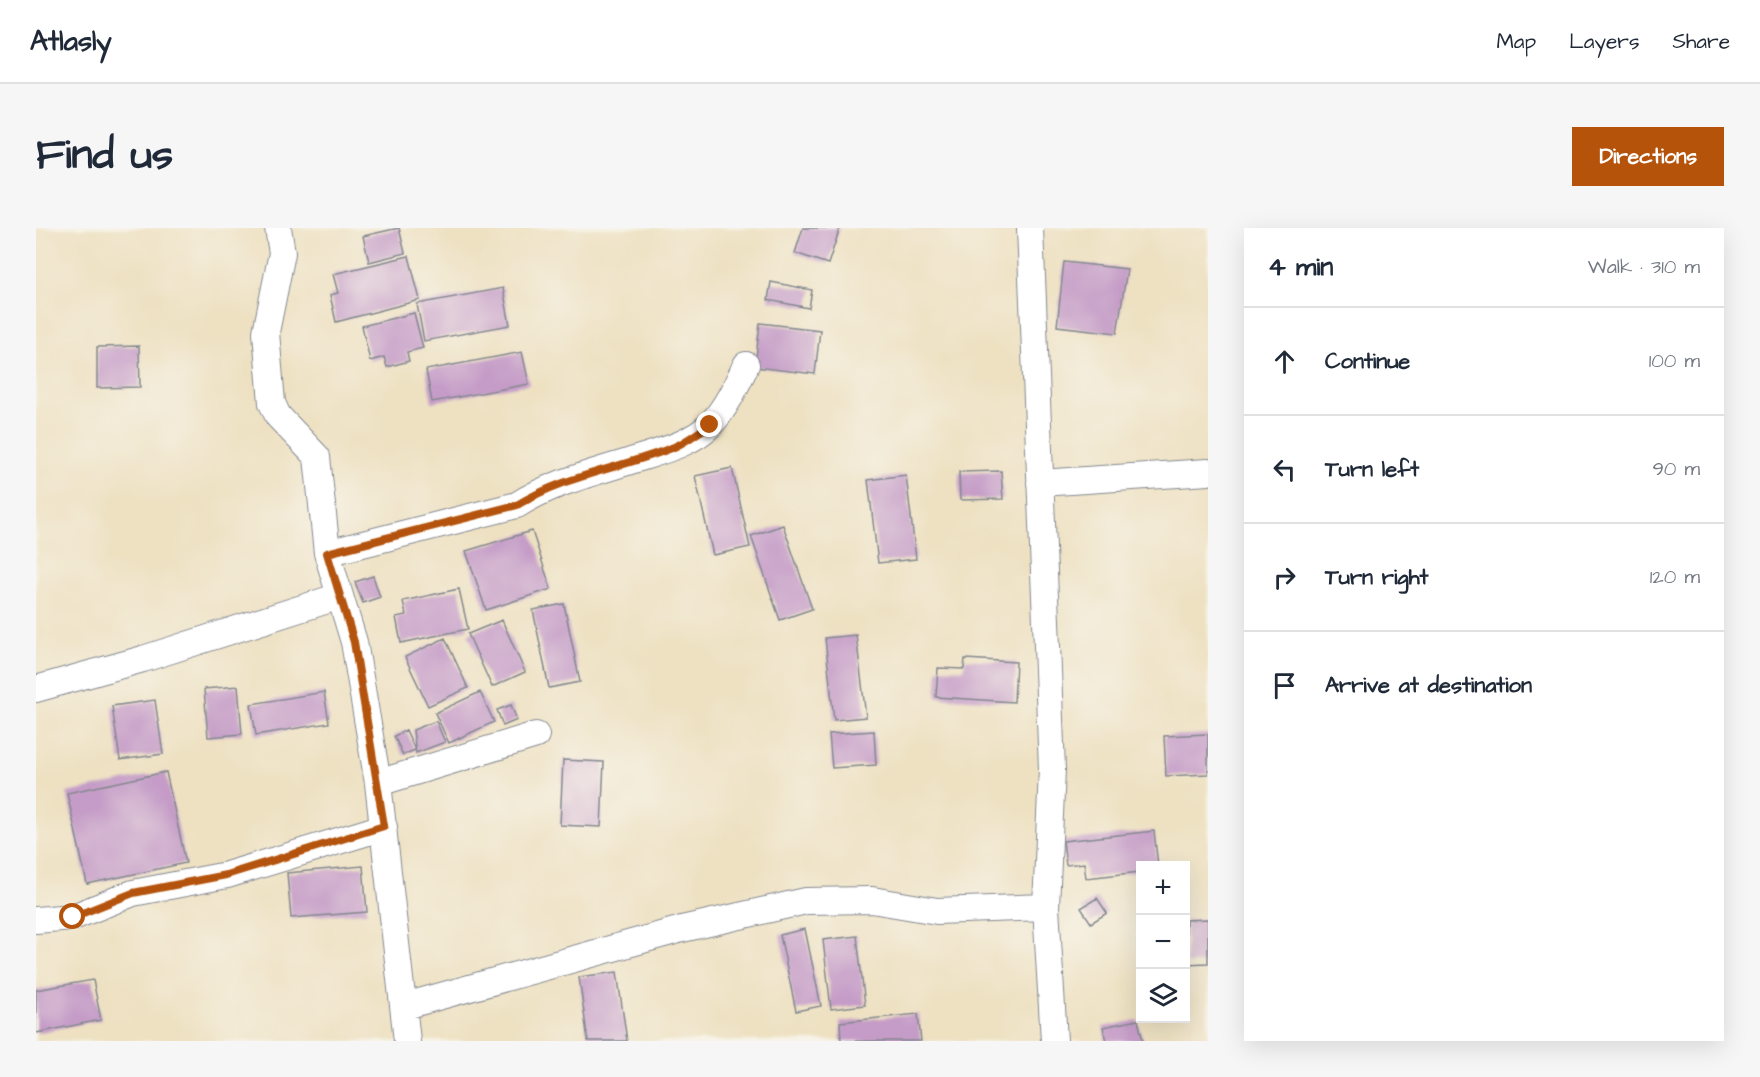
<!DOCTYPE html>
<html lang="en">
<head>
<meta charset="utf-8">
<style>
  body { margin:0; font-family:"Architects Daughter",sans-serif; background:#f6f6f7; color:#1f2937 }
  .controls { position:absolute; right:18px; bottom:18px; display:grid; overflow:hidden; border-radius:0px; box-shadow:0 6px 24px #0002 }
  .controls button { width:54px; height:54px; display:grid; place-items:center; padding:0; border:0; border-bottom:2px solid #e0e1e3; background:#fff; color:#1f2937; font:30px sans-serif }
  .stop { position:absolute; width:18px; height:18px; margin:-14px; border:4px solid #b45309; border-radius:50%; background:#fff }
  .stop.end { background:#b45309; border-color:#fff; box-shadow:0 2px 6px #0008 }
  .list { margin:0; padding:0; list-style:none }
  h2 { display:flex; justify-content:space-between; align-items:center; height:78px; margin:0; padding:0 24px; font-size:26px }
  h2 small { font-size:20px; font-weight:400; color:#747a83 }
  .list li { display:grid; grid-template-columns:39px 1fr auto; gap:18px; align-items:center; box-sizing:border-box; height:108px; padding:0 24px; border-top:2px solid #e0e1e3 }
  .list b { display:block; font-size:22px; white-space:nowrap }
  .list em { font-size:20px; font-style:normal; color:#747a83 }
  .icon { flex:none; width:33px; height:33px; fill:none; stroke:currentColor; stroke-width:2; stroke-linecap:round; stroke-linejoin:round }
  .map { position:relative; flex:none; width:1172px; height:813px; overflow:hidden; border-radius:0px }
  header { display:flex; align-items:center; gap:36px; box-sizing:border-box; height:84px; padding:0 30px; background:#fff; border-bottom:2px solid #e0e1e3 }
  header strong { font-size:28px }
  nav { display:flex; gap:33px; margin-inline-start:auto; font-size:21px }
  .intro { display:flex; align-items:center; justify-content:space-between; box-sizing:border-box; height:144px; padding:0 36px }
  h1 { margin:0; font-size:42px }
  .button { padding:15px 27px; border-radius:0px; background:#b45309; color:#fff; font-size:21px; font-weight:700 }
  main { display:flex; gap:36px; padding:0 36px }
  aside { flex:1; background:#fff; border-radius:0px; box-shadow:0 6px 24px #0002 }
  .map>svg:first-child { display:block }
  .building { fill:#c59cc7 }
  .lines { fill:none; stroke-linecap:round; stroke-linejoin:round }
  .minor-casing { stroke:#848890; stroke-width:28 }
  .minor { stroke:#fff; stroke-width:26 }
  .route { stroke:#b45309; stroke-width:8 }
</style>
</head>
<body>
<header>
<strong>Atlasly</strong>
<nav><a>Map</a><a>Layers</a><a>Share</a></nav>
</header>
<div class="intro"><h1>Find us</h1><a class="button">Directions</a></div>
<main>
<div class="map">
<svg width="1172" height="813" viewBox="0 0 1172 813">
  <rect width="100%" height="100%" fill="#f7f3e8"/>
  <filter id="ink" filterUnits="userSpaceOnUse"><feTurbulence type="fractalNoise" baseFrequency=".0167" numOctaves="2"/><feDisplacementMap in="SourceGraphic" scale="12" xChannelSelector="R" yChannelSelector="G"/><feConvolveMatrix kernelMatrix="1 2 1 2 8 2 1 2 1" color-interpolation-filters="sRGB"/></filter>
  <filter id="wash" filterUnits="userSpaceOnUse"><feTurbulence type="fractalNoise" baseFrequency=".008" numOctaves="4" result="noise"/><feDisplacementMap in="SourceGraphic" scale="24" xChannelSelector="R" yChannelSelector="G"/><feGaussianBlur stdDeviation="1.35" result="paint"/><feColorMatrix in="noise" values="0 0 0 0 0 0 0 0 0 0 0 0 0 0 0 0 0 1.4 0 .05"/><feComposite in="paint" operator="in"/></filter>
  <g filter="url(#wash)">
    <rect width="100%" height="100%" fill="#eee1c2"/>
    <g id="blocks">
      <!-- building -->
      <path class="building" d="M363,0L369,25L333,34L327,8Z
        M767,0H804L792,36L759,25Z
        M373,28L384,72L300,94L294,67L302,65L297,46Z
        M1028,34L1091,41L1081,105L1021,98Z
        M735,54L776,62L773,80L732,72Z
        M467,60L474,97L388,113L381,76Z
        M378,85L387,120L371,124L373,133L351,139L348,129L334,133L326,98Z
        M724,95L784,102L779,146L719,139Z
        M103,118L104,159L61,160V119Z
        M486,124L493,156L396,174L390,142Z
        M696,240L714,319L677,327L659,248Z
        M965,243L967,271L924,272L923,244Z
        M870,247L880,331L842,335L832,252Z
        M747,297L776,381L744,392L715,308Z
        M496,303L515,361L450,382L430,323Z
        M337,348L344,369L327,375L319,354Z
        M423,361L432,401L365,415L360,389L370,387L367,373Z
        M528,376L544,454L513,460L497,382Z
        M466,392L489,444L456,459L432,406Z
        M820,407L830,489L798,492L789,410Z
        M409,410L432,460L392,478L369,429Z
        M929,431L980,434L978,474L900,469L902,440L928,441Z
        M202,458L206,506L172,509L168,461Z
        M288,464L293,495L220,507L215,476Z
        M444,464L458,494L413,515L399,485Z
        M119,472L127,526L84,532L76,478Z
        M475,477L481,492L467,498L461,482Z
        M400,493L409,514L380,525L377,502Z
        M370,502L379,522L367,527L358,508Z
        M838,503L840,537L796,540L793,506Z
        M1172,506V546L1130,548L1128,508Z
        M527,532L568,534L565,599L524,597Z
        M130,544L150,635L51,656L31,565Z
        M1118,603L1122,638H1104V644L1050,650L1048,635L1030,637L1027,613Z
        M327,638L331,684L255,690L251,645Z
        M1061,670L1071,685L1055,695L1045,680Z
        M1172,691V735L1150,736V692Z
        M769,701L785,778L760,783L744,707Z
        M821,708L829,777L795,781L787,712Z
        M581,744L591,813H552L543,749Z
        M57,752L65,792L0,805V762Z
        M882,786L885,813H805L804,794Z
        M1102,792L1107,813H1070L1067,799Z"/>
    </g>
  </g>
  <g filter="url(#ink)">
    <use href="#blocks" fill-opacity="0" stroke="#848890" stroke-width="1.5"/>
    <g class="lines">
      <!-- minor casing -->
      <g class="minor-casing">
        <path id="minor" d="M242,0L246,25L230,104L236,175L242,188L281,229L291,325L318,414L342,555L371,813
          M994,0L1016,541L1010,679L1018,813
          M1004,255L1172,244
          M291,325L481,277C517,254 561,244 601,231C626,223 657,215 675,196C691,178 700,158 710,137
          M0,461L107,431L304,368
          M342,555L500,507
          M0,692L37,689L97,665L191,647L348,599
          M369,778L646,701L770,673L836,672L901,683L1010,679"/>
      </g>
      <!-- minor -->
      <use href="#minor" class="minor"/>
    </g>
  </g>
  <g class="lines" filter="url(#ink)">
    <!-- route -->
    <path class="route" d="M37,689L97,665L190,647L348,598L318,414L291,325L481,277C529,247 587,240 638,219C650,214 662,204 674,197"/>
  </g>
</svg>
<div class="controls">
<button>+</button>
<button>−</button>
<button><svg class="icon" aria-label="layers" viewBox="0 0 24 24"><path d="M12 4l9 5-9 5-9-5zM3 14l9 5 9-5"/></svg></button>
</div>
<div class="stop" style="left:37px;top:689px"></div>
<div class="stop end" style="left:674px;top:197px"></div>
</div>
<aside>
<h2>4 min<small>Walk · 310 m</small></h2>
<ul class="list">
<li><svg class="icon" aria-label="ahead" viewBox="0 0 24 24"><path d="M12 20V5M6 11l6-6 6 6"/></svg><div><b>Continue</b></div><em>100 m</em></li>
<li><svg class="icon" aria-label="left" viewBox="0 0 24 24"><path d="M17 20v-9H6M10 6l-5 5 5 5"/></svg><div><b>Turn left</b></div><em>90 m</em></li>
<li><svg class="icon" aria-label="right" viewBox="0 0 24 24"><path d="M7 20v-9h11M14 6l5 5-5 5"/></svg><div><b>Turn right</b></div><em>120 m</em></li>
<li><svg class="icon" aria-label="arrive" viewBox="0 0 24 24"><path d="M6 21V4h12l-3 4 3 4H6"/></svg><div><b>Arrive at destination</b></div></li>
</ul>
</aside>
</main>
</body>
</html>
